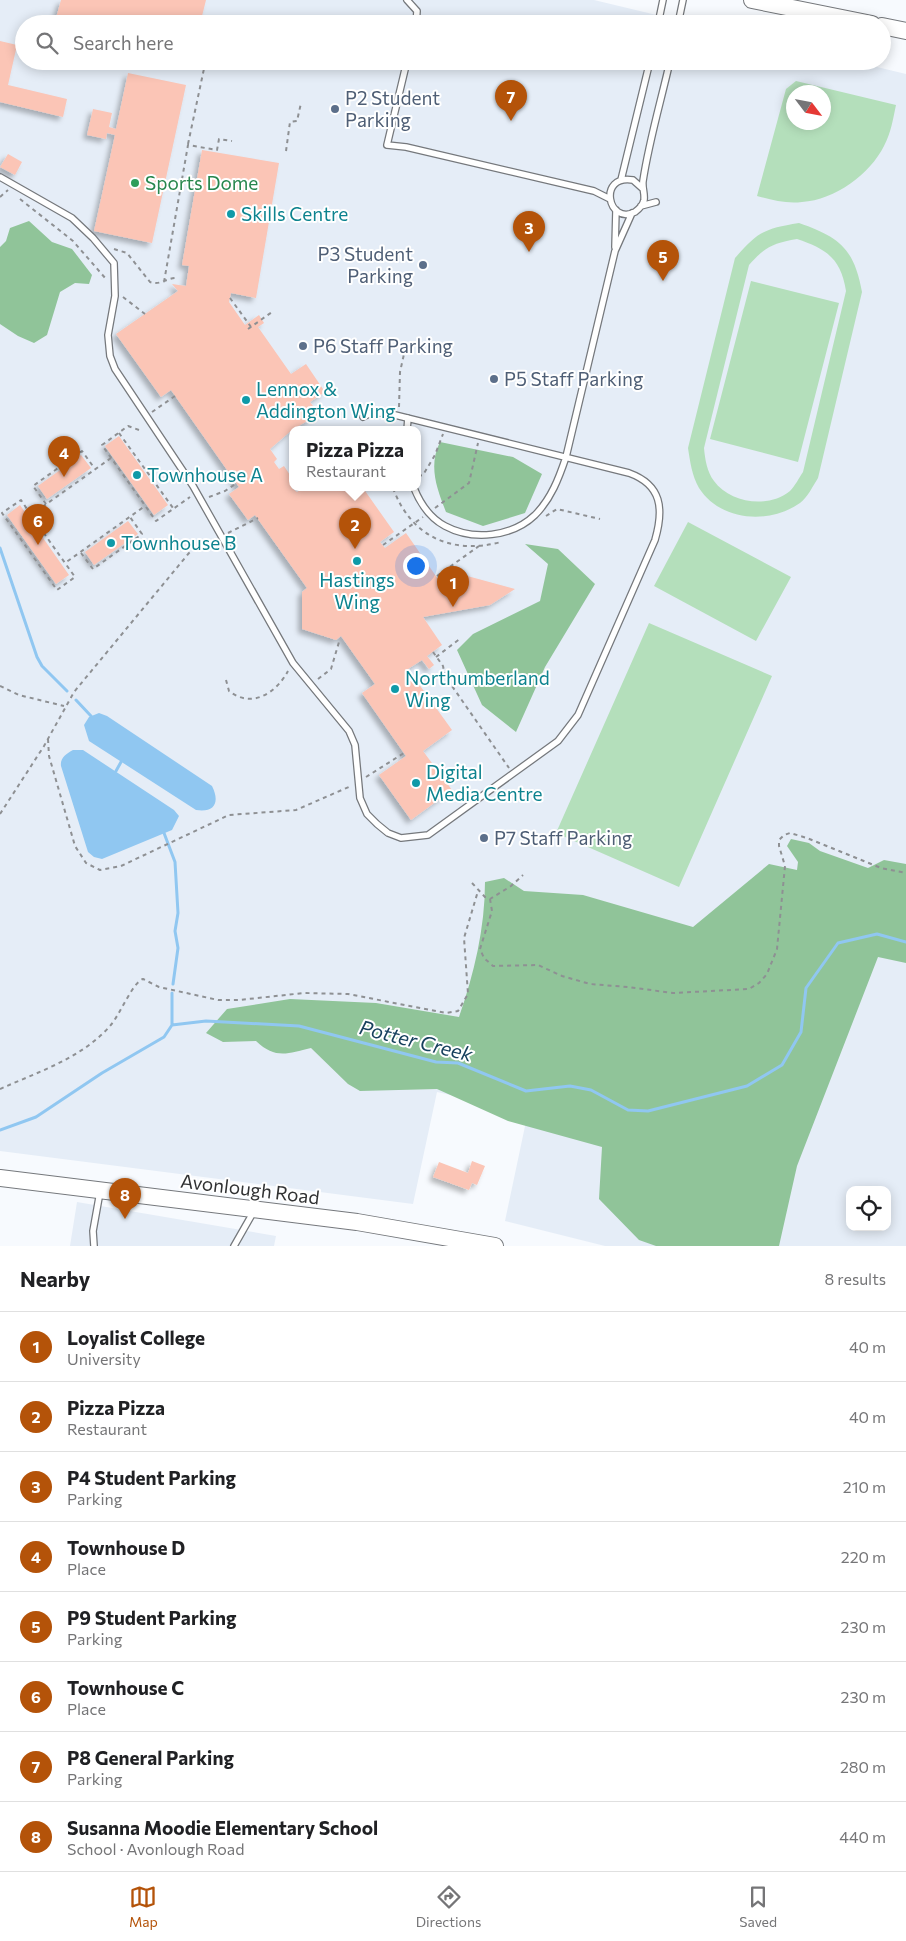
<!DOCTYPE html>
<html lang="en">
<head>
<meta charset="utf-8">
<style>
  body { margin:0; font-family:Commissioner,sans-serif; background:#f6f6f6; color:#202124 }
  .controls { position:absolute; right:15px; bottom:15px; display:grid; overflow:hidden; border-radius:10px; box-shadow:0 2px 12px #0003 }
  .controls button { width:45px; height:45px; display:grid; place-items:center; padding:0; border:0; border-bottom:1px solid #e0e0e0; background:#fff; color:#202124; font:25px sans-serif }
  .compass { position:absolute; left:786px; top:85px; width:45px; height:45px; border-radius:50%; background:#fff; box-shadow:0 2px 12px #0003; rotate:122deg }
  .you { position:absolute; left:415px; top:565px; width:18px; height:18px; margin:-12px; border:4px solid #fff; border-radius:50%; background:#1a73e8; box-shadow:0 0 0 8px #1a73e833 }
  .badge { display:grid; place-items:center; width:32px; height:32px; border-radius:50%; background:#b45309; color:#fff; font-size:16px; font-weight:700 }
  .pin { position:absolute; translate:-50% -41px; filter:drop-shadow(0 1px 2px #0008) }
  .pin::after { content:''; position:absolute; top:26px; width:18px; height:15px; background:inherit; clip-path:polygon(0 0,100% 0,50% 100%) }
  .popup { position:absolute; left:289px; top:426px; width:132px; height:65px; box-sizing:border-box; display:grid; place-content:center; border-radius:10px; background:#fff; filter:drop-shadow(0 1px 4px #0005); font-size:16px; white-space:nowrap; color:#757577 }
  .popup b { font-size:19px; color:#202124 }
  .popup::after { content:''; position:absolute; left:50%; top:100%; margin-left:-10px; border:10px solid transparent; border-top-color:#fff }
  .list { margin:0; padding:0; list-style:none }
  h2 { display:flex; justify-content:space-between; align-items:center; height:65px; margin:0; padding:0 20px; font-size:21px }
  h2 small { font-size:16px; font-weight:400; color:#757577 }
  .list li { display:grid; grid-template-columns:32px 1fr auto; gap:15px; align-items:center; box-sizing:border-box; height:70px; padding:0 20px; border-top:1px solid #e0e0e0 }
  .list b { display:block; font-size:19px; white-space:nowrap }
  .list p { margin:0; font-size:16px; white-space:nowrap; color:#757577 }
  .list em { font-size:16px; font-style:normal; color:#757577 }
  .icon { flex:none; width:28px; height:28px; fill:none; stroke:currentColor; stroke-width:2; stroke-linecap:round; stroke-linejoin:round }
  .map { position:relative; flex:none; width:906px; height:1246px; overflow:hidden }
  .search { position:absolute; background:#fff; box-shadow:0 2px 12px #0003; left:15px; right:15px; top:15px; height:55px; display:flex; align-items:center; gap:12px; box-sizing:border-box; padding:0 18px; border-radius:28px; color:#757577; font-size:19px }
  .sheet { height:625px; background:#fff }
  nav { display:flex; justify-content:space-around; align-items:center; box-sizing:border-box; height:70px; border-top:1px solid #e0e0e0; background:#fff; font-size:14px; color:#757577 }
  nav a { display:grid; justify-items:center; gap:2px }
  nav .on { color:#b45309 }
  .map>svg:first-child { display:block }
  .built { fill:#e5edf7; fill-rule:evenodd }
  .green { fill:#b4dfbb; fill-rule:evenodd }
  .forest { fill:#90c499 }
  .water { fill:#90c7f1 }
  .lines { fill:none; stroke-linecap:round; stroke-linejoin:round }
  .stream { stroke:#90c7f1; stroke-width:3 }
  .building { fill:#fbc5b6; filter:url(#shadow) }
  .lane-casing { stroke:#75787c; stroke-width:8 }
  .secondary-casing { stroke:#75787c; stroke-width:18 }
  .path { stroke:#8e9093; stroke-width:2; stroke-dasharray:4 4; stroke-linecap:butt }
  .lane { stroke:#fff; stroke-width:5.5 }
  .secondary { stroke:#fff; stroke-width:16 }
  .service-dot { fill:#5c6f8a; stroke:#fff; stroke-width:2 }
  .leisure-dot { fill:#2e9e5b; stroke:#fff; stroke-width:2 }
  .culture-dot { fill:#0f9aa8; stroke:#fff; stroke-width:2 }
  .labels { text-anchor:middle; stroke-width:4; stroke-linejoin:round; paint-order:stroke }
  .service-label { font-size:19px; fill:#4e5e75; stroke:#fff; text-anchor:start }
  .leisure-label { font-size:19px; fill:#27864d; stroke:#fff; text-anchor:start }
  .culture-label { font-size:19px; fill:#0d838f; stroke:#fff; text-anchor:start }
  .street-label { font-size:19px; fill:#313233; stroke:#fff }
  .water-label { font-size:20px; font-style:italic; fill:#16405d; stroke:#fff }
</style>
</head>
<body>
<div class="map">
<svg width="906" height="1246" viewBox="0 0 906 1246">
  <defs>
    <filter id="shadow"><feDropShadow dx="-4" dy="4" stdDeviation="2.5" flood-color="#0004"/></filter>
  </defs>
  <rect width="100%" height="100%" fill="#f7fafe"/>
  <!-- built -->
  <path class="built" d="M0,0H594L694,24H24V61H852L906,74V1246H605L505,1221L528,1112L437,1092L413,1204L0,1151ZM794,92H824V122H794ZM292,430H418V488H292ZM850,1190H887V1227H850Z
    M77,1202L276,1236L274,1246H70Z"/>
  <!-- green -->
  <path class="green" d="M796,81L896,105C893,119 891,133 884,146C870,174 835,200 802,202C787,204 772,200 757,196L786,89ZM794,92H824V122H794Z
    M799,223C839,237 854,248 862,292L818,478C813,486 807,498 800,503C769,525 720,521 699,488C692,476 690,461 688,448L735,258C758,232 763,229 799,223ZM797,239C827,249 841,259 846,291L803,472C799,478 795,486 790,491C768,509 730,503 714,481C707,472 705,459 704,448L749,265C765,247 773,243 797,239Z
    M751,281L839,303L798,462L710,439Z
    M688,522L791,577L756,641L654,586Z
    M649,623L772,676L679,887L556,833Z"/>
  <!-- forest -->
  <path class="forest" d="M29,221L52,242L72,249L92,275L89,284L75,283L60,292L47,335L34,343L18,336L0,324V247L6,241L10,228Z
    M440,442L513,457L542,474L525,513L483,526L446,512C437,489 428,466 440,442Z
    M525,544L558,549L595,584L545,667L516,732L482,705L457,650L473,634L540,601L548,564Z
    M791,839L809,843L820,851L868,868L884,860L906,864V963L878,957L797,1166L779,1246H656L639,1240L599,1199L602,1147L508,1121L437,1089L360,1091L348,1084L311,1048C287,1054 275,1059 256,1041L223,1042L206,1033L227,1009L290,999L376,1003L459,1017C474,974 485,928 485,882L504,878L524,891L583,895L693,927L769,864L797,870L798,862L787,846Z"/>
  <!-- water -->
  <path class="water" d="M99,713L107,716L212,786C220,802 215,813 196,810L89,741L84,725L89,717Z
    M73,750H83L174,810L179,816L172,830L102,859L94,857L88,852L61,766C60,758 66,754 73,750Z"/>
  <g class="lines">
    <!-- stream -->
    <path class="stream" d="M0,548L37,657L42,666L67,691
      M76,700L91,716
      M116,771L121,762
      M164,833L175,862L178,913L175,931L178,948L173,984
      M172,1025V993
      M0,1130L36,1117L102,1073L164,1037L172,1025L206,1021L299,1026L436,1062L458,1063L526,1091L570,1086L591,1090L628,1110L648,1111L747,1086L782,1065L801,1032L806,988L838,943L877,934L906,942"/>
  </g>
  <!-- building -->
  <path class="building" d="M61,0H206L200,24H83L56,18Z
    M0,41L17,45L8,85L67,99L63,117L0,102Z
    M128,73L186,85L152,243L94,231L115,135L107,133L106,139L87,135L93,109L112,113L109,127L116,129Z
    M202,150L279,163L256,298L231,293L229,302L245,325L259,315L264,323L258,327L291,374L306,364L325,392L310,402L319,414L292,430L270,449L277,459L274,462L279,469L284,466L292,478V488L297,492L303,488H363L394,532L380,542L385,548L406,533L438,579L449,571L515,589L490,605L423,617L442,645L427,656L434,665L429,669L422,660L408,669L452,730L423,751L452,790L411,820L379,775L406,756L362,693L375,684L341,636L336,640L302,629V592L307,588L255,515L248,520L229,494L239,487L171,390L161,397L116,334L178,291L172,284L186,286L189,266L182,265Z
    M8,154L22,162L15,175L0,167Z
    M119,436L168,505L154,515L105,446Z
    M81,455L91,468L47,499L38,486Z
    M20,505L69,575L56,584L7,515Z
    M128,521L138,534L94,565L85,552Z
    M472,1161L485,1166L477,1185L472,1183L469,1190L433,1177L439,1162L468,1173Z"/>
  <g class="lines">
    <!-- lane casing -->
    <g class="lane-casing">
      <path id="lane" d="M407,0L417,11L416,24
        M658,24L663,0
        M678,24L683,0
        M407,61L387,145L406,147L594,191L610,199
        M0,177L72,218L93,238L114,263L115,296L108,335L110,356L115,369L193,486L293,663L349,731L355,745L360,798L367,814L377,824L388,833L401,838L428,835L558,741L578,715L655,540C664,509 662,485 629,473L387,413H371L363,417
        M621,180L650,61
        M642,188L633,180C597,174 608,226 635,212C639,209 643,205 644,200C645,193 642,188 643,181C649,141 661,101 670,61
        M641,206L656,202
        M615,247L616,210
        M407,430L408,418
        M414,488C420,503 430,518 445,526C473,541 512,537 535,515C551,499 559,478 566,457L615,251L632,213
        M94,1246L93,1231L100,1192
        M234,1246L254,1211"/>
    </g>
    <!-- secondary casing -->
    <g class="secondary-casing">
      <path id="secondary" d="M752,0L872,24
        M882,26L906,31
        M0,1178L357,1222L495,1246"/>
    </g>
    <!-- path -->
    <path class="path" d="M188,144L205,64
      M286,151L290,122L297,121L301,103
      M0,197L8,190
      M20,199L73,241L106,279
      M114,249L127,253L150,282C161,286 167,277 178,278
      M164,282L188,145L217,150L219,139L232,141
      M123,297L145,314
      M230,298L251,327
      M248,329L272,312
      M399,407L400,372L404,354
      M152,412L175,396
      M139,430L128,426L102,445L156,521L190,497
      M387,430L391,422
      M119,433L173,508
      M111,458L31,515L65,563L145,506
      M418,476L423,475L435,455L443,434
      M393,488C411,537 452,555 501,542
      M209,497L225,491L237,483
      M46,504L33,486L82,451L95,469
      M435,508L469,483L478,443
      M31,515L21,500L2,513L57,590L75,577L65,563
      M546,516L557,509L600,519
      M228,533L258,518
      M383,545L423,517
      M81,553L93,569L142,534L130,517
      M437,576L479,546
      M433,652L443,666L445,676L509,768
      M436,657L461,638
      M318,679L331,669L339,642
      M226,680L229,691C252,709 276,693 288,671
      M0,686L19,695L64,706
      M48,739L49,756L75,846L86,863L100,870L121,866L229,815L296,810L351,786
      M366,777L404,753
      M0,814L44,746L74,692L189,553L202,543L214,539
      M472,883L485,897L490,899L511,886L523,875
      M490,899L492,911L480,949L484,958L493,966L538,965L562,976L590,984L628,987L673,993L749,989L759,983L767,974L777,949L785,866L779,846V840L784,835L790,833L807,838L881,868L906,873
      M0,1089C38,1072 82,1058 110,1026C120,1015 132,983 143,979L159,987L218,1000H239L304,993L348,994L446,1013L458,1011L468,994L464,938L478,891"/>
    <!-- lane -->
    <use href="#lane" class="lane"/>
    <!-- secondary -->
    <use href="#secondary" class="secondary"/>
  </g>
  <!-- markers -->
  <g class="service-dot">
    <circle cx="335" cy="109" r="5"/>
    <circle cx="423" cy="265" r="5"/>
    <circle cx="303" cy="346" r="5"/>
    <circle cx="494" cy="379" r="5"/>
    <circle cx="484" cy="838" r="5"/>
  </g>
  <circle class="leisure-dot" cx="135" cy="183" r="5"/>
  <g class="culture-dot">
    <circle cx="231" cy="214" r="5"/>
    <circle cx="246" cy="400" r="5"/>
    <circle cx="137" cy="475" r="5"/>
    <circle cx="111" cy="543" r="5"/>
    <circle cx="357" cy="561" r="5"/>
    <circle cx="395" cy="689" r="5"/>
    <circle cx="416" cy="783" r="5"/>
  </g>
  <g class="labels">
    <!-- service labels -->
    <g class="service-label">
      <text x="345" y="105">P2 Student<tspan x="345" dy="22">Parking</tspan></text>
      <text x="413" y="261" text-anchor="end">P3 Student<tspan x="413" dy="22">Parking</tspan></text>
      <text x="313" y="353">P6 Staff Parking</text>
      <text x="504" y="386">P5 Staff Parking</text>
      <text x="494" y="845">P7 Staff Parking</text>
    </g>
    <!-- leisure labels -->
    <g class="leisure-label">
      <text x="145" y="190">Sports Dome</text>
    </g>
    <!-- culture labels -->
    <g class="culture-label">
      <text x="241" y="221">Skills Centre</text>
      <text x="256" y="396">Lennox &amp;<tspan x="256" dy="22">Addington Wing</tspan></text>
      <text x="147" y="482">Townhouse A</text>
      <text x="121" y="550">Townhouse B</text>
      <text x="357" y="587" text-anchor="middle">Hastings<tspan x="357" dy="22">Wing</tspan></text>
      <text x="405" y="685">Northumberland<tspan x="405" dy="22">Wing</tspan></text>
      <text x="426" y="779">Digital<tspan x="426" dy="22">Media Centre</tspan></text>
    </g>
    <!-- street labels -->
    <g class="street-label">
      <text transform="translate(250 1189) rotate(7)" y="7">Avonlough Road</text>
    </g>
    <!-- water labels -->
    <g class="water-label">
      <text transform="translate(416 1041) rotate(14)" y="7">Potter Creek</text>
    </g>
  </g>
</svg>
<div class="controls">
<button><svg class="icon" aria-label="locate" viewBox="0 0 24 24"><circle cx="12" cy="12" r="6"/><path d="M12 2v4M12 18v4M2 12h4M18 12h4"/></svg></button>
</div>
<svg class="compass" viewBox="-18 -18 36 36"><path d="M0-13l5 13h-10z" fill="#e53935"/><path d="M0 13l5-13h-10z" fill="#757577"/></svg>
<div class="you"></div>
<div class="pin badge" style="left:453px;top:607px">1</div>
<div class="pin badge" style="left:355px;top:549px">2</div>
<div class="popup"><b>Pizza Pizza</b>Restaurant</div>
<div class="pin badge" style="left:529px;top:252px">3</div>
<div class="pin badge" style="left:64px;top:477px">4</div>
<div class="pin badge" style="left:663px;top:281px">5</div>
<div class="pin badge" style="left:38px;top:545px">6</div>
<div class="pin badge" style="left:511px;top:121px">7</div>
<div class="pin badge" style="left:125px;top:1219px">8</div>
<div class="search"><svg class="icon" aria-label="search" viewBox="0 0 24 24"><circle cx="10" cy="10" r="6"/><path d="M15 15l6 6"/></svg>Search here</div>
</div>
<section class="sheet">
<h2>Nearby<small>8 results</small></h2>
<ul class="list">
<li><span class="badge">1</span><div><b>Loyalist College</b><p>University</p></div><em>40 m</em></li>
<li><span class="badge">2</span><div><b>Pizza Pizza</b><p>Restaurant</p></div><em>40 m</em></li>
<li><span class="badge">3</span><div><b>P4 Student Parking</b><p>Parking</p></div><em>210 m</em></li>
<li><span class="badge">4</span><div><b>Townhouse D</b><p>Place</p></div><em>220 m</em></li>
<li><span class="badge">5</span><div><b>P9 Student Parking</b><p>Parking</p></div><em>230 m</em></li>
<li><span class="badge">6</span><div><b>Townhouse C</b><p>Place</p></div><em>230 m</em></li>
<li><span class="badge">7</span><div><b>P8 General Parking</b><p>Parking</p></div><em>280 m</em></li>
<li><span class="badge">8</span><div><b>Susanna Moodie Elementary School</b><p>School · Avonlough Road</p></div><em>440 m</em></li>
</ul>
</section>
<nav>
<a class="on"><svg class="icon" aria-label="map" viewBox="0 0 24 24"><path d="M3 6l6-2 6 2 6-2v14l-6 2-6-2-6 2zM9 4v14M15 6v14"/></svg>Map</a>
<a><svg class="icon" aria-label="directions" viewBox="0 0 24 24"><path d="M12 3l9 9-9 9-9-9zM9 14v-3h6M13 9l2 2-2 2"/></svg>Directions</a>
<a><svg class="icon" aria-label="saved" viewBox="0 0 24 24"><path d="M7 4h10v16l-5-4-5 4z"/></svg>Saved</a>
</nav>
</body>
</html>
